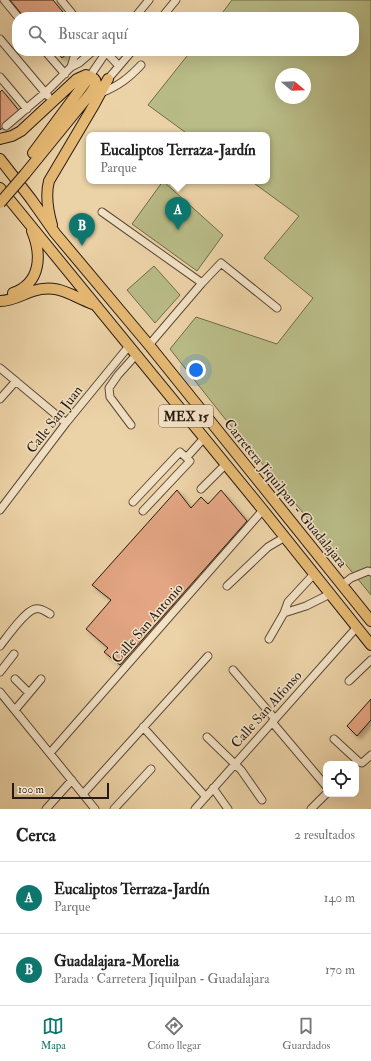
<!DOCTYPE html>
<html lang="es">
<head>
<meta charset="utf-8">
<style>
  body { margin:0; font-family:"IM FELL Double Pica",serif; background:#f2f2f2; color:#222 }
  .controls { position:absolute; right:12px; bottom:12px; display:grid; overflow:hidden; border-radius:8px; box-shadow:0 4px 16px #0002 }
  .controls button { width:36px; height:36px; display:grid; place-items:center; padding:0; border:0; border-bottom:1px solid #e0e0e0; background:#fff; color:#222; font:20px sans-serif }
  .compass { position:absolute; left:275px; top:68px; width:36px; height:36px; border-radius:50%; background:#fff; box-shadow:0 4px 16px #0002; rotate:109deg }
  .scale { position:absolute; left:12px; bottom:10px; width:97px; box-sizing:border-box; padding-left:4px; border:2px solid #281a11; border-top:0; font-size:11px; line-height:14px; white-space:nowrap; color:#281a11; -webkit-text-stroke:3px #f3e2c6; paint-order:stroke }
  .you { position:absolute; left:196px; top:370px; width:14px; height:14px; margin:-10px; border:3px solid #fff; border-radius:50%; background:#1a73e8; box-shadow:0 0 0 6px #1a73e833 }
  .badge { display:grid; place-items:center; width:26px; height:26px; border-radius:50%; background:#0f766e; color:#fff; font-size:13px; font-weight:700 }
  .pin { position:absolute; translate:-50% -33px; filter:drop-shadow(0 1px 2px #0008) }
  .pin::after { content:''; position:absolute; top:21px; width:14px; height:12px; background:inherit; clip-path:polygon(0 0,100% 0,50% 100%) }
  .popup { position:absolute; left:86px; top:132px; width:184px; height:52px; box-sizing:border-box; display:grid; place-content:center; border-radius:8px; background:#fff; filter:drop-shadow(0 1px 3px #0005); font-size:13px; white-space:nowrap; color:#767676 }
  .popup b { font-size:15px; color:#222 }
  .popup::after { content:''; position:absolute; left:50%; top:100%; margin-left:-8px; border:8px solid transparent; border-top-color:#fff }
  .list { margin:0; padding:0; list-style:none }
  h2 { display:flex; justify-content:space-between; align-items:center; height:52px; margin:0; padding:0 16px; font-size:17px }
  h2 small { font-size:13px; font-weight:400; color:#767676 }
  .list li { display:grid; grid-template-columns:26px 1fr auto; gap:12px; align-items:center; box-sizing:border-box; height:72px; padding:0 16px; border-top:1px solid #e0e0e0 }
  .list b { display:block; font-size:15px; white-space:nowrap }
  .list p { margin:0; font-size:13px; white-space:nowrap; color:#767676 }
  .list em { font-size:13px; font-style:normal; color:#767676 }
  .icon { flex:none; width:22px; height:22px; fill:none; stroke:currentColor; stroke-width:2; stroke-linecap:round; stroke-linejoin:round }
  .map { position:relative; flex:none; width:371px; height:809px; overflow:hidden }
  .search { position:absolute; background:#fff; box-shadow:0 4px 16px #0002; left:12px; right:12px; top:12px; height:44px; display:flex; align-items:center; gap:10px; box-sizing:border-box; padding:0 14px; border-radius:16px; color:#767676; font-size:15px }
  .sheet { height:196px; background:#fff }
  nav { display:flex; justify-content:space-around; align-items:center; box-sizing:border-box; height:56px; border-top:1px solid #e0e0e0; background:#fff; font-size:11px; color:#767676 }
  nav a { display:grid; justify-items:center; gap:2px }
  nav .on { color:#0f766e }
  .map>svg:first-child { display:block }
  .green { fill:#b9bc87; stroke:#706b4c; fill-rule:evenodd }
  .building { fill:#e3a583; stroke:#281a11; filter:url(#shadow) }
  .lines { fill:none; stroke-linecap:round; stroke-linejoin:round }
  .minor-casing { stroke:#594836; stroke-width:9 }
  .highway-casing { stroke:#281a11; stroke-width:12 }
  .minor { stroke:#f3e2c6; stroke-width:7 }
  .highway { stroke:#e6ba74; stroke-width:10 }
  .highway-bridge-casing { stroke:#281a11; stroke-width:12; stroke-linecap:butt }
  .highway-bridge { stroke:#e6ba74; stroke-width:10 }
  .labels { text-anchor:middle; stroke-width:3; stroke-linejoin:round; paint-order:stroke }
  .shield { fill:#f3e2c6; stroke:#655647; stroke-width:1 }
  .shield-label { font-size:13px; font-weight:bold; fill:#281a11 }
  .street-label { font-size:14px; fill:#281a11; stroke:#f3e2c6 }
</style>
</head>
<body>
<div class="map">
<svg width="371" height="809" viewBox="0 0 371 809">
  <defs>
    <filter id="shadow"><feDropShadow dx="3.5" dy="3.5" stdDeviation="2" flood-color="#0004"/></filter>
  </defs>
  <rect width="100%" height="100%" fill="#ecd3a7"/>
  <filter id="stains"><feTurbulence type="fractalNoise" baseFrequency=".005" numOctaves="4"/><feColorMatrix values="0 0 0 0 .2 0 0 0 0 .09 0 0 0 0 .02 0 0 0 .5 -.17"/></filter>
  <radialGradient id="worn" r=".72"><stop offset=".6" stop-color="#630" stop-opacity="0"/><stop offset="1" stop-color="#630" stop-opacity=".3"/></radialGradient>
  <!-- green -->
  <path class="green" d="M232,0H371V595L222,415L170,349L196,317L277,344L313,298L264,258L299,216L251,181H267V135H189L148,105L191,51H354V17H219ZM281,74H305V98H281Z
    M163,181L223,235L197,271L132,224Z
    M154,266L180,295L155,323L127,290Z"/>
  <!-- building -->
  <path class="building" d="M10,0H53L67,17H24Z
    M56,51H70L62,58Z
    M2,90L21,113L0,130V92Z
    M177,490L191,508L201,497L208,504L221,490L247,521L120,665L104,652L108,648L86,629L111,600L92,585Z
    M371,699V720L357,736L347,726Z"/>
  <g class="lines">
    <!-- minor casing -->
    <g class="minor-casing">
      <path id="minor" d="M4,0L18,17
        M61,0L75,17
        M135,17L149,0
        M162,17L176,0
        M0,39L48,96
        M45,51L65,74
        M105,51L119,66
        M71,67L74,57L80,51
        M90,76L107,51
        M0,77L27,109
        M108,79L132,51
        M101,93C118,86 128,79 141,65
        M6,126L46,92L71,67L79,63L93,51
        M102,212L202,283
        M149,345L202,283L221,263L277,308
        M0,368L66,423
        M0,399L16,381
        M131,425L110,397L109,388L118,375L136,355
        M187,457L204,438
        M201,489L226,464
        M133,502L180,452L190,461L143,511
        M0,510L66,423L129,346
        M342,585L351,578L368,571L371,572
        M227,586L268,547L285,537
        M284,613L306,606L330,594
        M269,639L284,613L288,602L314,574
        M0,646C7,637 25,611 35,609C40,607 46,612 50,614
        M233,670L275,719
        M0,672L14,654
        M15,679L29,693
        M349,681L371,660
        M0,692L95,809
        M15,710L41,679
        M272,722L326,786
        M143,727L206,797
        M207,737L241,770L262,800
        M334,739L359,762L362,763L371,755
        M50,753L263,510
        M213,788L228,809
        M83,794L208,656
        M46,809L72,780
        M114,809L151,769
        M195,809L357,627
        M311,809L326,794"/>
    </g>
    <!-- highway casing -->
    <g class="highway-casing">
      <path id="highway" d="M0,139L12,136L21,131L77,79L86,75C101,79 96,85 90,94L25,174
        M33,153L90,76
        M0,159L31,199L55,233L149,345L371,621
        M0,188L263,510L371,645
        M52,225C48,211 45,196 49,181L94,105L108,79
        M13,293C41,283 42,255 32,231
        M0,301C13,301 21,295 33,291C58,283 71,296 93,304"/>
    </g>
    <!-- minor -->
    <use href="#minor" class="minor"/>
    <!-- highway -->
    <use href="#highway" class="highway"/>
    <!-- highway-bridge casing -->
    <g class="highway-bridge-casing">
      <path id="highway-bridge" d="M0,203L25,174"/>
    </g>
    <!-- highway-bridge -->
    <use href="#highway-bridge" class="highway-bridge"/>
  </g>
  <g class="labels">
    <!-- shield labels -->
    <rect class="shield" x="159" y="405" width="54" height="22" rx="3"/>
    <g class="shield-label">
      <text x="186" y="421">MEX 15</text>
    </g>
    <!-- street labels -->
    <g class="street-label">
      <text transform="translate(54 419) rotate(-52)" y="5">Calle San Juan</text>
      <text transform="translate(286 493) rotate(51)" y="5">Carretera Jiquilpan - Guadalajara</text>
      <text transform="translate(147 623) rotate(-49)" y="5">Calle San Antonio</text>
      <text transform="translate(266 709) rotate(-48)" y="5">Calle San Alfonso</text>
    </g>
  </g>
  <rect width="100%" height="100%" filter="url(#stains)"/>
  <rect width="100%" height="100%" fill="url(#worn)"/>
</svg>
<div class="controls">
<button><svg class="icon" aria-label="locate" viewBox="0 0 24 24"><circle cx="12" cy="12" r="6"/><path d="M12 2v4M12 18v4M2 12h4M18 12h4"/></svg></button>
</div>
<svg class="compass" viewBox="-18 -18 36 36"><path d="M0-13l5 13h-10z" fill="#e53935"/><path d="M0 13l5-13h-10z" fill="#767676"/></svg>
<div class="scale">100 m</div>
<div class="you"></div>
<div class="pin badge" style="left:178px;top:230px">A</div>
<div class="popup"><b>Eucaliptos Terraza-Jardín</b>Parque</div>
<div class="pin badge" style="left:82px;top:246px">B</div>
<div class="search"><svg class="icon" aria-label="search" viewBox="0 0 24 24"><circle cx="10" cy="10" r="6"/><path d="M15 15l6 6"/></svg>Buscar aquí</div>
</div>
<section class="sheet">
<h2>Cerca<small>2 resultados</small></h2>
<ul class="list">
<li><span class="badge">A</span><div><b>Eucaliptos Terraza-Jardín</b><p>Parque</p></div><em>140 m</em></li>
<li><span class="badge">B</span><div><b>Guadalajara-Morelia</b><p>Parada · Carretera Jiquilpan - Guadalajara</p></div><em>170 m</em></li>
</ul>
</section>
<nav>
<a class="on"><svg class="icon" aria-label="map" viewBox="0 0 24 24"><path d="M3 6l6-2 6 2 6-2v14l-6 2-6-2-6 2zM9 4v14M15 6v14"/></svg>Mapa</a>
<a><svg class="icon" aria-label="directions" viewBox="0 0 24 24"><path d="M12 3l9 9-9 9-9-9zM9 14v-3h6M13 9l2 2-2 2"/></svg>Cómo llegar</a>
<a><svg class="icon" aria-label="saved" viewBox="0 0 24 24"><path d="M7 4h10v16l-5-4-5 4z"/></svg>Guardados</a>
</nav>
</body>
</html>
